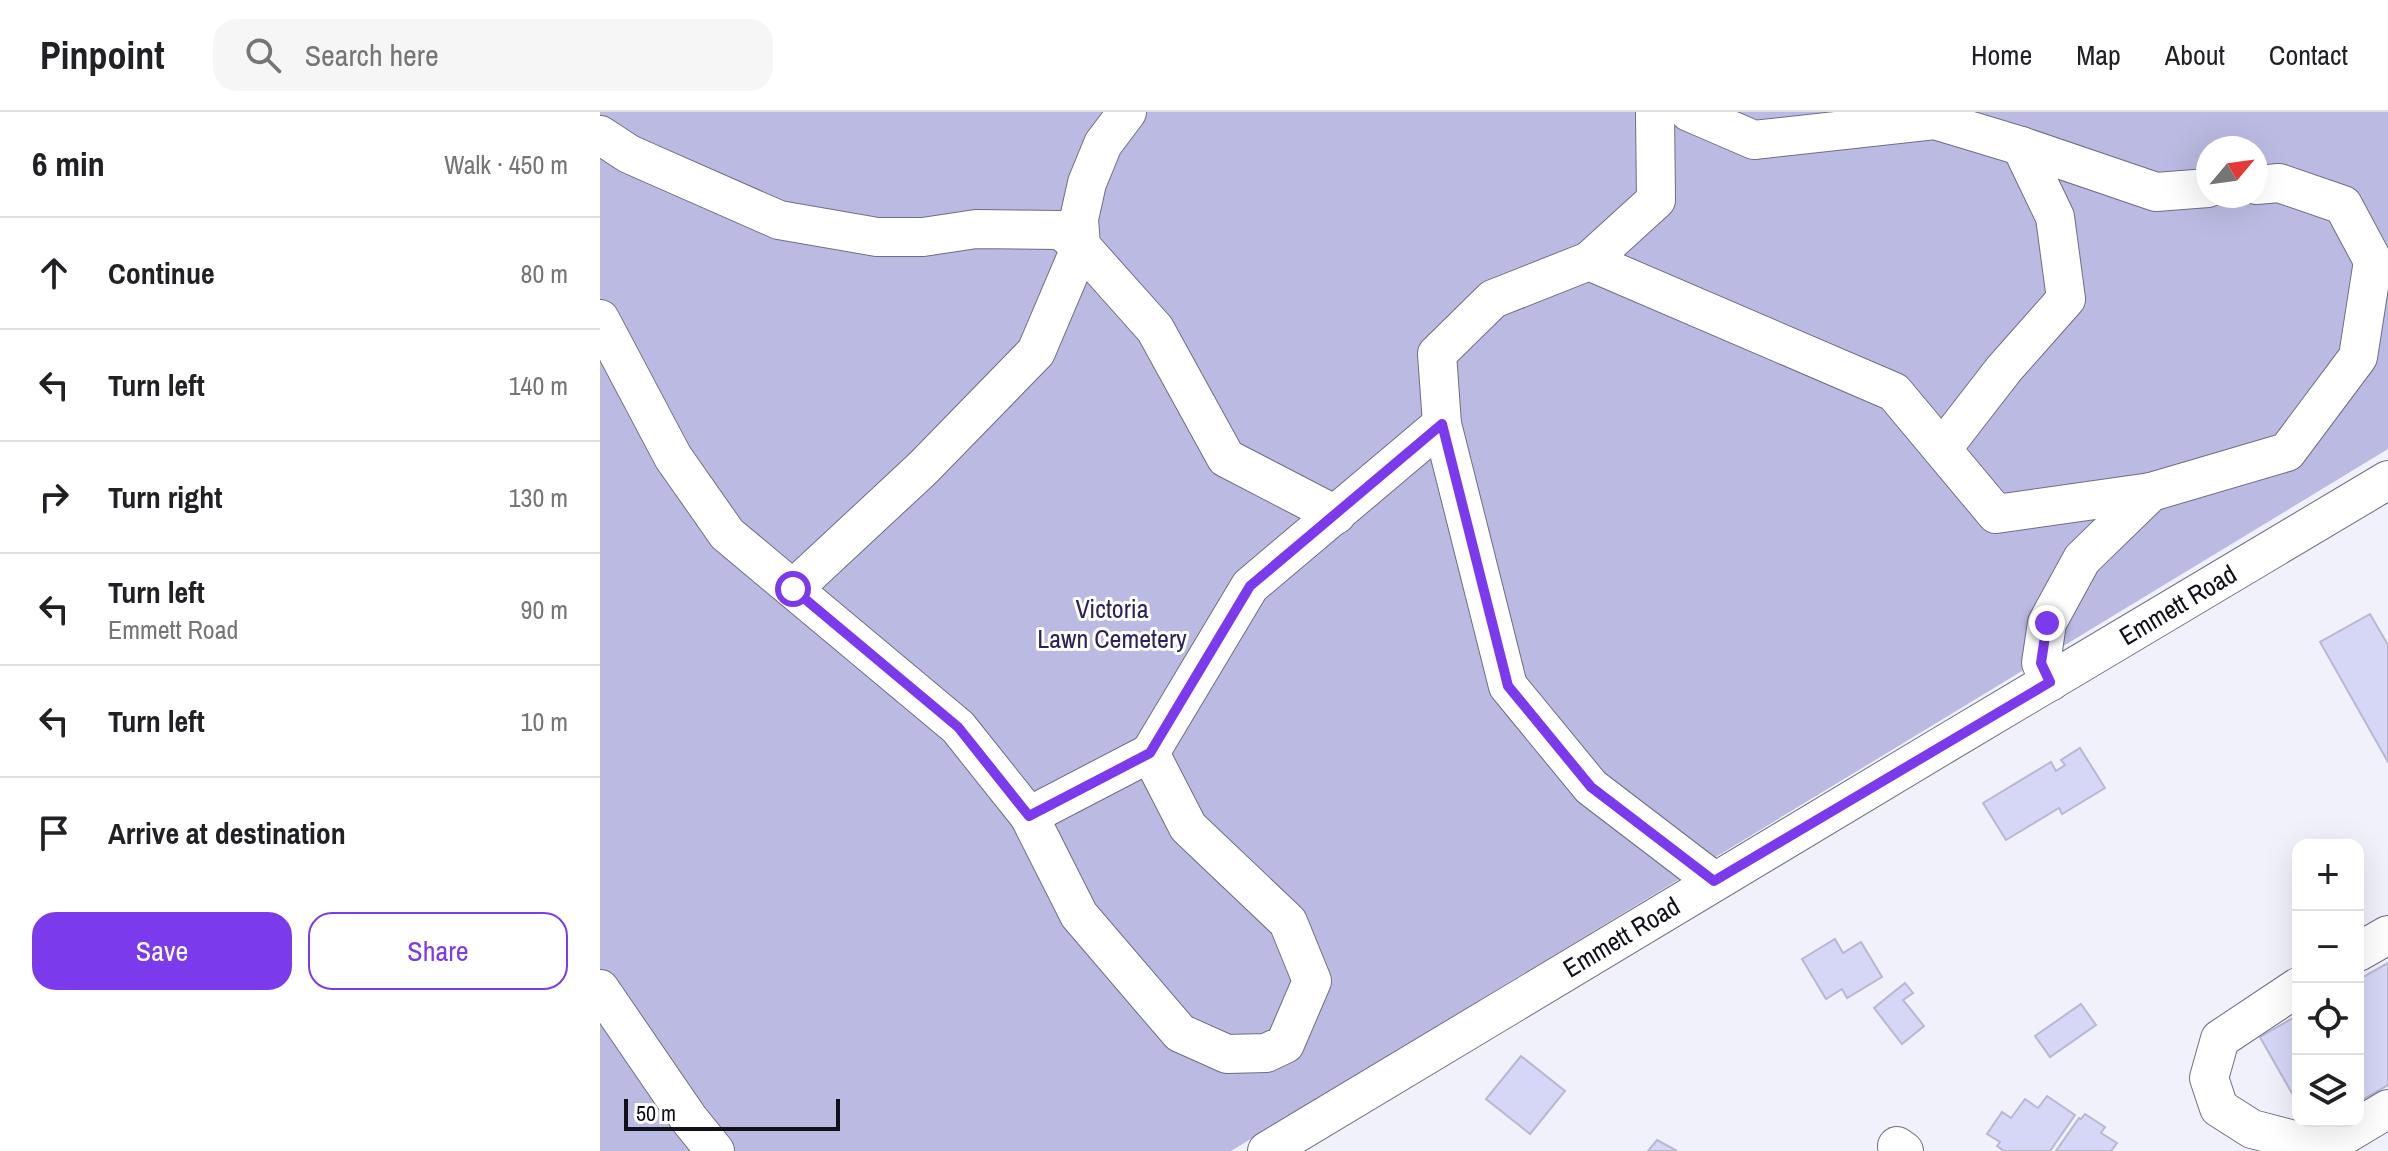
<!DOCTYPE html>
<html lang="en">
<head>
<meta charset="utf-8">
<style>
  body { margin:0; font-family:"Archivo Narrow",sans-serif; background:#f6f6f6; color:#202124 }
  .controls { position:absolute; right:24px; bottom:24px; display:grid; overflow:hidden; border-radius:16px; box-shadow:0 8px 32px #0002 }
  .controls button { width:72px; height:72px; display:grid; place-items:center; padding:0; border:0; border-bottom:2px solid #e0e0e0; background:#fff; color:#202124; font:40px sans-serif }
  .compass { position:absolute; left:1596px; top:24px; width:72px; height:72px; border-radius:50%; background:#fff; box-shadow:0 8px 32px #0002; rotate:61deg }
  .scale { position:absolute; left:24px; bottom:20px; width:216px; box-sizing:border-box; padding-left:8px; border:4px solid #101019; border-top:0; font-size:22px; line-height:28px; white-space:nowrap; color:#101019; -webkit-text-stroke:6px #fff; paint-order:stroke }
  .stop { position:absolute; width:24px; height:24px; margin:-18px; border:6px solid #7c3aed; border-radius:50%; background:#fff }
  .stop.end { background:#7c3aed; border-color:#fff; box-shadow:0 2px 8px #0008 }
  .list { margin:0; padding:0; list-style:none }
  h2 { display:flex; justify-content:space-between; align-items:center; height:104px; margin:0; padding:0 32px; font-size:34px }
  h2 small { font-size:26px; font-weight:400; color:#757577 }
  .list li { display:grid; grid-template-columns:52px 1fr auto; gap:24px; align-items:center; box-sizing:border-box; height:112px; padding:0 32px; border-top:2px solid #e0e0e0 }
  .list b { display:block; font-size:30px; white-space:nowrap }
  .list p { margin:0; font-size:26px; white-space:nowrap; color:#757577 }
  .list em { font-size:26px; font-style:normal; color:#757577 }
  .actions { display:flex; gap:16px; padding:24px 32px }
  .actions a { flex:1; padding:18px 0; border:2px solid #7c3aed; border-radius:24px; text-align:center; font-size:28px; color:#7c3aed }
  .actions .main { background:#7c3aed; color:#fff }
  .icon { flex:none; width:44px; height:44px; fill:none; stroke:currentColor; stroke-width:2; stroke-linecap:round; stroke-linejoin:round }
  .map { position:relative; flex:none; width:1788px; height:1039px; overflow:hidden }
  header { display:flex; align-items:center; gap:48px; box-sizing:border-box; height:112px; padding:0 40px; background:#fff; border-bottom:2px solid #e0e0e0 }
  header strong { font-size:38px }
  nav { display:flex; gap:44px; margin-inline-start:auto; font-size:28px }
  .search { width:560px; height:72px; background:#f6f6f6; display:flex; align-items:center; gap:20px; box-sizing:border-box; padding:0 28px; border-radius:24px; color:#757577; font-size:30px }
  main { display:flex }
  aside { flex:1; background:#fff }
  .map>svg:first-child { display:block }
  .green { fill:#bbbae2; fill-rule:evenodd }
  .building { fill:#d6d6f7; stroke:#b8b8d1; stroke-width:2 }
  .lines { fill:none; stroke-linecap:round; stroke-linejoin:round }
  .minor-casing { stroke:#6e6e84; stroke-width:40 }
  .minor { stroke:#fff; stroke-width:38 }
  .route { stroke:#7c3aed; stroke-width:10 }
  .labels { text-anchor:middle; stroke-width:6; stroke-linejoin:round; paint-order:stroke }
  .street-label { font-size:26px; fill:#101019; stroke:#fff }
  .park-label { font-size:26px; fill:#2c215f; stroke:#fff }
</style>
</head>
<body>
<header>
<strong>Pinpoint</strong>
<div class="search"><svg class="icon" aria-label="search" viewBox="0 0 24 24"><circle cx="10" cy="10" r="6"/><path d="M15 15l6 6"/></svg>Search here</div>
<nav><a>Home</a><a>Map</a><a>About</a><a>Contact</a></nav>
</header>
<main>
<aside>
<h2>6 min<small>Walk · 450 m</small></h2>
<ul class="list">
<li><svg class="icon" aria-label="ahead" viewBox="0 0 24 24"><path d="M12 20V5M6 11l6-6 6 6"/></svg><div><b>Continue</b></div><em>80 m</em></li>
<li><svg class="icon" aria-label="left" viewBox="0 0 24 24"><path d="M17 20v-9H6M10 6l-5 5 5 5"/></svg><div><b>Turn left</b></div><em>140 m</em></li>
<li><svg class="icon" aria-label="right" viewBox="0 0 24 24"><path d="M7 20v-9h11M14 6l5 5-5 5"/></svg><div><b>Turn right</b></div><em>130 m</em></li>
<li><svg class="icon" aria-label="left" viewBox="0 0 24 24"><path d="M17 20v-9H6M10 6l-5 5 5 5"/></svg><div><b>Turn left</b><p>Emmett Road</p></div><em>90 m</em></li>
<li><svg class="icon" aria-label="left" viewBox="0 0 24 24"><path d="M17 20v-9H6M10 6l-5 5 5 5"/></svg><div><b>Turn left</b></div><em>10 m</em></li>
<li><svg class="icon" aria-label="arrive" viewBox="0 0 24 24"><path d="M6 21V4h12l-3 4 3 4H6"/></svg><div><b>Arrive at destination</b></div></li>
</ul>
<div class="actions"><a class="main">Save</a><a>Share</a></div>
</aside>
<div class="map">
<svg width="1788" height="1039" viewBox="0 0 1788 1039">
  <rect width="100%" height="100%" fill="#f1f1fb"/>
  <!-- green -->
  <path class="green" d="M0,0H1788V337L631,1039H0ZM1608,36H1656V84H1608Z"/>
  <!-- building -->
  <path class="building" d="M1770,502L1788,533V650L1720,530Z
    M1480,636L1505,676L1462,702L1459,696L1406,728L1383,691L1451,650L1456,659L1465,653L1461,648Z
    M1235,827L1243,841L1261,830L1282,865L1247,886L1242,877L1226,887L1202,847Z
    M1788,851V973L1758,990V868Z
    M1305,871L1313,881L1303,888L1324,914L1302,932L1274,896Z
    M1481,892L1496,913L1450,945L1435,924Z
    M1698,903V992L1660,925Z
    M921,944L965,979L930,1022L886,987Z
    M1447,984L1475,1003L1450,1039H1404L1397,1034L1400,1030L1387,1022L1402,1000L1411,1006L1425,987L1438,996Z
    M1485,1002L1505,1015L1501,1021L1517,1031L1511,1039H1456L1479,1006L1481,1007Z
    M1057,1028L1077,1039H1048Z"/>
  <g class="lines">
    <!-- minor casing -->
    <g class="minor-casing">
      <g id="minor">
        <path d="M527,0L503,32L487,71L479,107L481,134L555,217L626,346L736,403"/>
        <path d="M1089,0L1154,28L1335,8L1421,34"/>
        <path d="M0,23L29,42L179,108L277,125H323L376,117L460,118L481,134L436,240L323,356L193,477"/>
        <path d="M989,149L1056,88L1055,0"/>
        <path d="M0,207L73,345L127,422L358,615L429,704L550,641"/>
        <path d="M842,312L908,574L991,675L1114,769"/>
        <path d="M1342,337L1404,257L1466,187L1455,105L1421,34L1556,80L1608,76"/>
        <path d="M1551,380L1687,340L1758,245L1773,149L1743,93L1679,71L1656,73"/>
        <path d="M429,704L479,803L580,921L627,942L666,941L685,932L712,869L688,810L588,715L550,641L650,474L842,312L837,242L893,187L989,149L1294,280L1396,402L1551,380L1482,447L1447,511L1441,551L1450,570"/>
        <path d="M1758,840L1788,823"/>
        <path d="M1698,875L1620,927L1609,966L1619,996L1652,1017L1694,1028L1733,1030L1788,997"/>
        <path d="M0,877L89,1007L115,1039"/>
        <path d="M1297,1034L1304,1039"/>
        <path id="s1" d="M667,1039C1039,813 1414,591 1788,368"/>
      </g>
    </g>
    <!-- minor -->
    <use href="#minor" class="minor"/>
  </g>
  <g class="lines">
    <!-- route -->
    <path class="route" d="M193,477L358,615L429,704L550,641L650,474L842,312L908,574L991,675L1114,769L1450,570L1441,551L1447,511"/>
  </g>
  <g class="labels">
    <!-- street labels -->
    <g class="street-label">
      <text dy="9" stroke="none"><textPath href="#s1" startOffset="1062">Emmett Road</textPath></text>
      <text dy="9" stroke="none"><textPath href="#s1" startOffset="414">Emmett Road</textPath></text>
    </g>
    <!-- park labels -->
    <g class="park-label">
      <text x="512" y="506">Victoria<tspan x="512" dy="30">Lawn Cemetery</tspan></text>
    </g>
  </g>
</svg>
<div class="controls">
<button>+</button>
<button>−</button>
<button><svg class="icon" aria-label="locate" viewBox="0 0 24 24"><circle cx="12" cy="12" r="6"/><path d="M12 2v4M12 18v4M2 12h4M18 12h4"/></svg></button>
<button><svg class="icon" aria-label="layers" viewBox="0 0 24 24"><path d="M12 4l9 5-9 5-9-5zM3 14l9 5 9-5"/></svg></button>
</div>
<svg class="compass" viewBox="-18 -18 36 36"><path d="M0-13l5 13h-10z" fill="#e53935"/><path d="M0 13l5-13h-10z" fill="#757577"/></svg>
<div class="scale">50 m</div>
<div class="stop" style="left:193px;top:477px"></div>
<div class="stop end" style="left:1447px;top:511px"></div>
</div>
</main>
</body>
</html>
